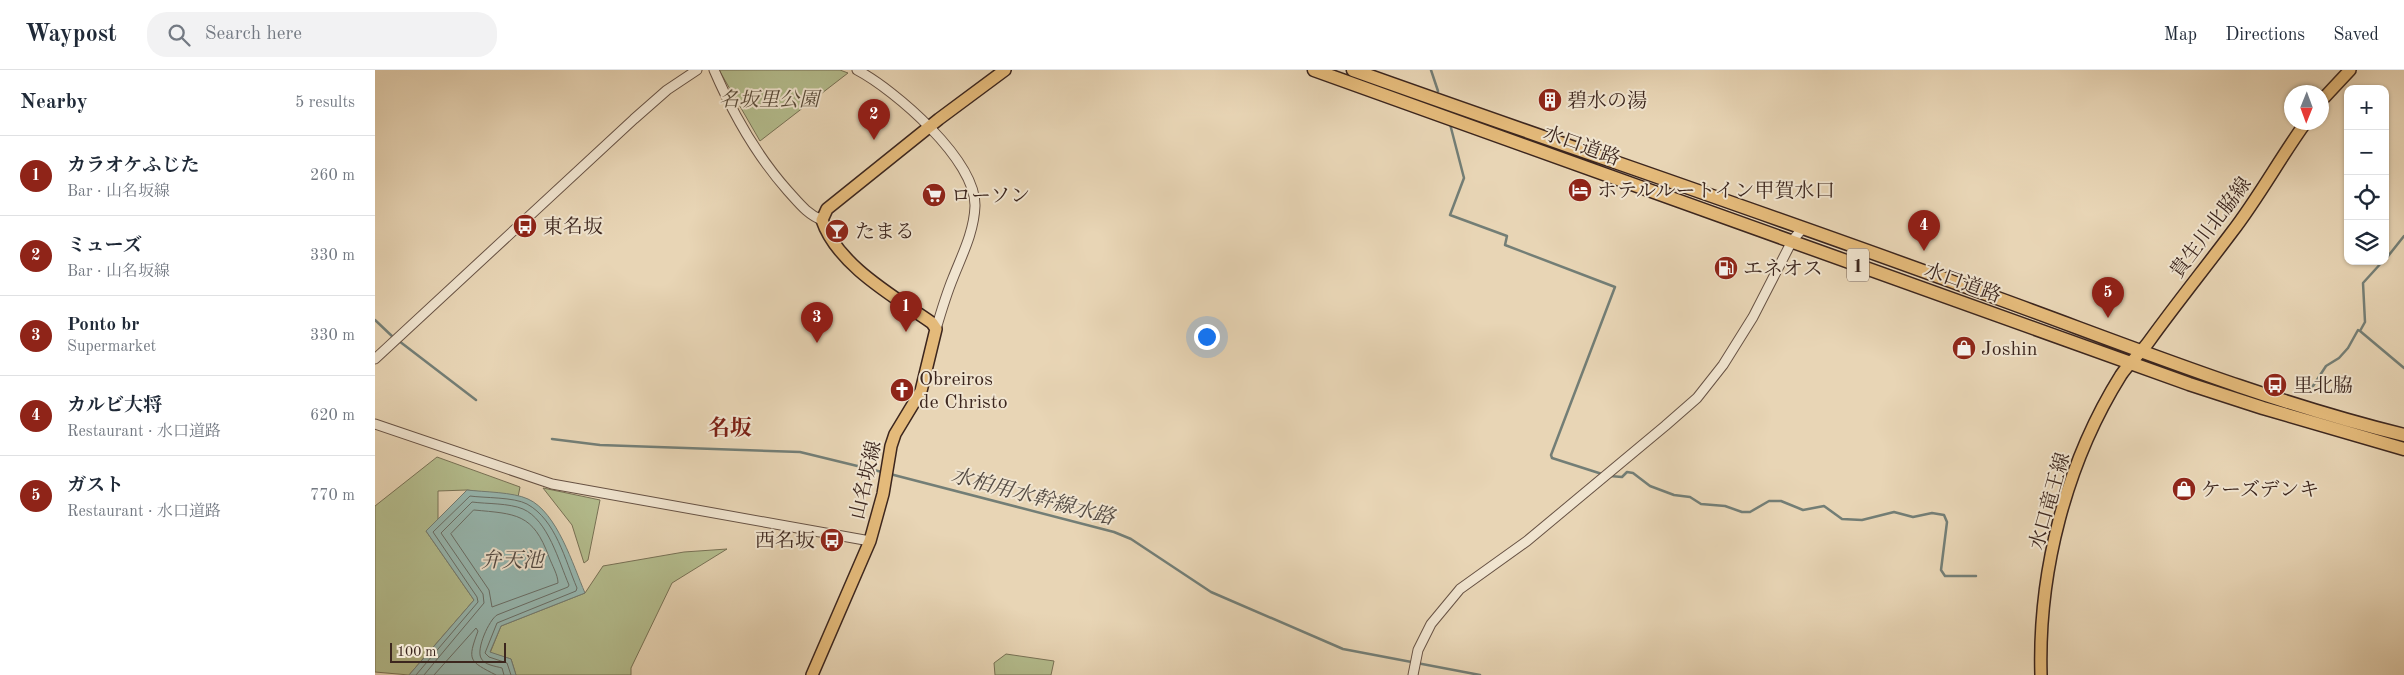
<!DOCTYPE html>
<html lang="en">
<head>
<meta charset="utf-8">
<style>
  body { margin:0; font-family:"Old Standard TT","Noto Serif JP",serif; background:#f2f2f3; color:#1f2937 }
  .controls { position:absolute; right:15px; top:15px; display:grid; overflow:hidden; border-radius:10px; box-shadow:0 1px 4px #0004 }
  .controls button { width:45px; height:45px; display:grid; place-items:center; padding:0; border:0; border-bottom:1px solid #e0e1e3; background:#fff; color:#1f2937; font:25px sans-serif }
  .compass { position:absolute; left:1909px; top:15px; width:45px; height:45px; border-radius:50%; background:#fff; box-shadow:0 1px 4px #0004; rotate:181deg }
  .scale { position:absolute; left:15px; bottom:12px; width:116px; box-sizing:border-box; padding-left:5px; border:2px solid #3c261e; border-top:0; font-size:14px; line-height:18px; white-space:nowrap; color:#3c261e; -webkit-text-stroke:4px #f0e4cf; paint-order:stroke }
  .you { position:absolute; left:831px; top:266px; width:18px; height:18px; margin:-12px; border:4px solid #fff; border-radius:50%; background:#1a73e8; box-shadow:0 0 0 8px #1a73e833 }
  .badge { display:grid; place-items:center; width:32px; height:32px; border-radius:50%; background:#8f2418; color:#fff; font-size:16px; font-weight:700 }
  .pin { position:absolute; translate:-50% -41px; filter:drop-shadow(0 1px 2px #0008) }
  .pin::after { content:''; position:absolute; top:26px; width:18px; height:15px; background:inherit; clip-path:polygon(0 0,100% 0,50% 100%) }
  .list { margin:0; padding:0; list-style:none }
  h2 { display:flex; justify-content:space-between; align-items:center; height:65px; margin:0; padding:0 20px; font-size:21px }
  h2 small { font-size:16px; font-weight:400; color:#747a83 }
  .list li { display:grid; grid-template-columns:32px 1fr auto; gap:15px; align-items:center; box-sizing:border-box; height:80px; padding:0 20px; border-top:1px solid #e0e1e3 }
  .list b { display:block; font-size:19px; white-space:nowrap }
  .list p { margin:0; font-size:16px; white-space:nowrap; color:#747a83 }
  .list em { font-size:16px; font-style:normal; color:#747a83 }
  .icon { flex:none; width:28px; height:28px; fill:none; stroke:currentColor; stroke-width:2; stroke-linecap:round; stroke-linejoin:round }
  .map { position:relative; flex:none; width:2029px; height:605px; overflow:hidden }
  header { display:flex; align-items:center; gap:30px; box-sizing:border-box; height:70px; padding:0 25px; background:#fff; border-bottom:1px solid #e0e1e3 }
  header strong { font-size:24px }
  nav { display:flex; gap:28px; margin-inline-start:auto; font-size:18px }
  .search { width:350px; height:45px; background:#f2f2f3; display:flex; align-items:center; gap:12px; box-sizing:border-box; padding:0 18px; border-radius:20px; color:#747a83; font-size:19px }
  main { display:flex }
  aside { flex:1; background:#fff }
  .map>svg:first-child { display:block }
  .green { fill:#b4bd8e; stroke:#787256 }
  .water { fill:#97b8b1; stroke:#737e76 }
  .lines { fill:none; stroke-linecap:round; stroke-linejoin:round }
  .shore { stroke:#6a6f68; stroke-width:1 }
  .stream { stroke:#737e76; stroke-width:2.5 }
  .minor-casing { stroke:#675244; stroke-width:11 }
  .major-casing { stroke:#3c261e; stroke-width:14 }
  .highway-casing { stroke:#3c261e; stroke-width:15 }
  .minor { stroke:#f0e4cf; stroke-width:9 }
  .major { stroke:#e4ba7a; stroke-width:11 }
  .highway { stroke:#e4ba7a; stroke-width:12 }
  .labels { text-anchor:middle; stroke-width:4; stroke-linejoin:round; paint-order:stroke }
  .shield { fill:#f0e4cf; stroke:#725f53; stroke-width:1 }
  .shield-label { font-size:19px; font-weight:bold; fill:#3c261e }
  .park-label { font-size:20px; font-style:italic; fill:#5a4c3a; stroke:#f0e4cf }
  .poi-label { font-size:20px; fill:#3c261e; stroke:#f0e4cf; text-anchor:start }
  .street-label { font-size:20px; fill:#3c261e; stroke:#f0e4cf }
  .water-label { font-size:21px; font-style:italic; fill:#534a43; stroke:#f0e4cf }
  .quarter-label { font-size:22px; font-weight:bold; fill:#7a1f14; stroke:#f0e4cf }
</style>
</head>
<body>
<header>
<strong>Waypost</strong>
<div class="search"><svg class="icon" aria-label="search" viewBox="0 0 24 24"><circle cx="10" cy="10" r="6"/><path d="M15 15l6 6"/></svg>Search here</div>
<nav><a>Map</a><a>Directions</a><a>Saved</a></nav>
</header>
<main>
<aside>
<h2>Nearby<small>5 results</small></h2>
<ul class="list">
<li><span class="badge">1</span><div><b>カラオケふじた</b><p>Bar · 山名坂線</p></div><em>260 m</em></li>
<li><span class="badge">2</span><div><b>ミューズ</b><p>Bar · 山名坂線</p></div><em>330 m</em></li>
<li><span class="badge">3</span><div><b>Ponto br</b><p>Supermarket</p></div><em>330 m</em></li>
<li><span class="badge">4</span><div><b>カルビ大将</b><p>Restaurant · 水口道路</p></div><em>620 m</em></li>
<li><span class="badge">5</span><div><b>ガスト</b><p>Restaurant · 水口道路</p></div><em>770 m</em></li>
</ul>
</aside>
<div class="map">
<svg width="2029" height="605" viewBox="0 0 2029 605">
  <rect width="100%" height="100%" fill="#e8d5b5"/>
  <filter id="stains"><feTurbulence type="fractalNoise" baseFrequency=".004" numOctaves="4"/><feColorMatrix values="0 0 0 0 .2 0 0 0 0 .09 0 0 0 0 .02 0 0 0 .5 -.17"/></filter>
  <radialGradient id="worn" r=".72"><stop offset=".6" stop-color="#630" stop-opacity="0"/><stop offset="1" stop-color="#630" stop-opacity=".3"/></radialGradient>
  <!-- green -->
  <path class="green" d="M344,0H465L473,3L385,71Z
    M62,387L145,417L143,427L92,420L63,421V449L51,461L99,530L34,605L0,602V436Z
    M168,418L225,430L213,490L209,493L197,455Z
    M352,479L297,513L256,598V605H141L136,589L115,583L126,556L210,523L228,496L309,482Z
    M631,584L679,591L676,605H620L619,593Z"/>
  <!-- water -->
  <path class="water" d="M92,420C109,422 138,422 153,429C182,442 198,495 210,523L126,556L115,582L136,589L141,605H34L99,530L51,461Z"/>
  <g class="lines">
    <!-- shore -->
    <path class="shore" d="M99,440C141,444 158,443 174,487C177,495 183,505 183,513L117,537L114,520L76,464Z
      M41,605L103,532L102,527L58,462L95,426C109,428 139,427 152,434C181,450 190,490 202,518L201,521L122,553L110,583L114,587L132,593L136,605
      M49,605L109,533L108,524L66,463L97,432C112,434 134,433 148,439C173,450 184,492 194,515L193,517L122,545C114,550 101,579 106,588C109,595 120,596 127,598L129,605
      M59,605L101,558L103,561C92,591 94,591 121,605"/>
    <!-- stream -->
    <path class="stream" d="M1056,0L1063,21
      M1075,54L1089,108L1075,145L1132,166L1130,175L1240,217L1176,385L1177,388L1227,404
      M2010,190L2029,166
      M0,250L19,268
      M1985,261L2029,298
      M24,271L101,330
      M1933,319L1938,316L1951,296L1964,288L1973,278L1983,260L1985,261L1990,252L1988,213L2008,191
      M177,369L225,375L425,382L507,402
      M515,404L739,462L756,469L836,522L968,579L1105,605
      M1235,406L1247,407L1252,402L1258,403L1275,416L1299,425L1315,427L1326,434L1350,436L1367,442H1375L1394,431H1406L1428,440L1449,436L1467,449L1487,450L1519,442L1538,447L1557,443L1569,445L1572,452L1566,500L1570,506H1601"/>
    <!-- minor casing -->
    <g class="minor-casing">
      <path id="minor" d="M339,0C358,44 381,85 413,121C424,133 432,144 447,150
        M482,0C520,20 601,90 600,136C599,162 587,185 578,208C571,225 566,242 561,259
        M0,289L259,49L292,20L322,0
        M0,354L177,414L495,471
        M1038,605L1043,580L1056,554L1085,519L1152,471L1290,356L1322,328L1348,295L1378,247L1417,171L1427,159"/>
    </g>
    <!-- major casing -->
    <g class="major-casing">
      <path id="major" d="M1946,31L1975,0
        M437,605L495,471L508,424L516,376L520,364L546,321L561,259L557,253C520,227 462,195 447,150L452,139L564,49L630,0
        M1666,605C1663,502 1691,393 1746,305C1754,293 1766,283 1775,270C1801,234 1830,198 1857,162C1884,127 1905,88 1931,52"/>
    </g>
    <!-- highway casing -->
    <g class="highway-casing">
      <path id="highway" d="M939,0L1814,314L1888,338L2029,379
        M978,0C1185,74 1394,144 1600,220C1742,271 1882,329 2029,365"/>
    </g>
    <!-- minor -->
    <use href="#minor" class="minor"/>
    <!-- major -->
    <use href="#major" class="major"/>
    <!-- highway -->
    <use href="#highway" class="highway"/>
  </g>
  <!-- icons -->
  <defs>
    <g id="building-disc" transform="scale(1.25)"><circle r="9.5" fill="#8f2418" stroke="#f0e4cf"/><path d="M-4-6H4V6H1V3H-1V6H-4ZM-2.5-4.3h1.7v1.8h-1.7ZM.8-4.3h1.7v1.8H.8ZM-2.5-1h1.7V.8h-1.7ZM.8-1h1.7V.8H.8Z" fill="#fff"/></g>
    <g id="hotel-disc" transform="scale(1.25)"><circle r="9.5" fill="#8f2418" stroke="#f0e4cf"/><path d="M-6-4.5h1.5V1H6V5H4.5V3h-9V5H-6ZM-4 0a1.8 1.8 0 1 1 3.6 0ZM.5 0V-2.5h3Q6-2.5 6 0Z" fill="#fff"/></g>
    <g id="supermarket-disc" transform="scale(1.25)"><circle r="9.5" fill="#8f2418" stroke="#f0e4cf"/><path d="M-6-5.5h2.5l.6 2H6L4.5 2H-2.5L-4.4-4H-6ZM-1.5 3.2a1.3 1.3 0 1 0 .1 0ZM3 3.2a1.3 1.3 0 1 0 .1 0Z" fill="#fff"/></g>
    <g id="bus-disc" transform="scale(1.25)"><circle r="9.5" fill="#8f2418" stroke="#f0e4cf"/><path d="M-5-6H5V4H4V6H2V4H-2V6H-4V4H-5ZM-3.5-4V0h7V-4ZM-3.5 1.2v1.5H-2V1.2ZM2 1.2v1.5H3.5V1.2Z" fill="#fff"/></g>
    <g id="bar-disc" transform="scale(1.25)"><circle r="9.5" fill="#8f2418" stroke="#f0e4cf"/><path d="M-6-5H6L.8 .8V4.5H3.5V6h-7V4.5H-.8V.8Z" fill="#fff"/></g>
    <g id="fuel-disc" transform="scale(1.25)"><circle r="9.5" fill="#8f2418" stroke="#f0e4cf"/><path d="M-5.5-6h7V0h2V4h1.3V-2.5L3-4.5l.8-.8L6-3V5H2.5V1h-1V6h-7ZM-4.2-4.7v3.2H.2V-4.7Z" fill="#fff"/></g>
    <g id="shop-disc" transform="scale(1.25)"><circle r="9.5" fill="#8f2418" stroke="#f0e4cf"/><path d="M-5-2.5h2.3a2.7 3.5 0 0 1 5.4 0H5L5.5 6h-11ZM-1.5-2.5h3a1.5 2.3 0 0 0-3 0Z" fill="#fff"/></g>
    <g id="church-disc" transform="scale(1.25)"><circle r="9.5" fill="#8f2418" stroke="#f0e4cf"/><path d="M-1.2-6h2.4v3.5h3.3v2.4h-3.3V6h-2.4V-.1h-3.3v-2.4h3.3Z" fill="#fff"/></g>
  </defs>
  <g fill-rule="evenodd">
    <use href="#building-disc" x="1175" y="30"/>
    <use href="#hotel-disc" x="1205" y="120"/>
    <use href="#supermarket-disc" x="559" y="125"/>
    <use href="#bus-disc" x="150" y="156"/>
    <use href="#bar-disc" x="462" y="161"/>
    <use href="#fuel-disc" x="1351" y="198"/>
    <use href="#shop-disc" x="1589" y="278"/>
    <use href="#bus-disc" x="1900" y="315"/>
    <use href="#church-disc" x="527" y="320"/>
    <use href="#shop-disc" x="1809" y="419"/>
    <use href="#bus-disc" x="457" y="470"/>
  </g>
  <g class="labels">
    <!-- shield labels -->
    <rect class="shield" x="1472" y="178.5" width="22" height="33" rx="4"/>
    <g class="shield-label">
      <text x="1483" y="202">1</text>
    </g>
    <!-- park labels -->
    <g class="park-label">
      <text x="394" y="36">名坂里公園</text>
    </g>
    <!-- poi labels -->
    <g class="poi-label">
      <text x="1192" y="37">碧水の湯</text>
      <text x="1222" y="127">ホテルルートイン甲賀水口</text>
      <text x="576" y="132">ローソン</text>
      <text x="168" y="163">東名坂</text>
      <text x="480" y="168">たまる</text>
      <text x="1368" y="205">エネオス</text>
      <text x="1606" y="285">Joshin</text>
      <text x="544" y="315">Obreiros<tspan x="544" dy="23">de Christo</tspan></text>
      <text x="1918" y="322">里北脇</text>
      <text x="1826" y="426">ケーズデンキ</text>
      <text x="440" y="477" text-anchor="end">西名坂</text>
    </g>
    <!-- street labels -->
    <g class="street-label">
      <text transform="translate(1207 75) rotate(20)" y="7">水口道路</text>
      <text transform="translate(1835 157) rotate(-53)" y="7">貴生川北脇線</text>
      <text transform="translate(1588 212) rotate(20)" y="7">水口道路</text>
      <text transform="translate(490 410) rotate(-77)" y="7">山名坂線</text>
      <text transform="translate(1674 431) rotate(-74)" y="7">水口竜王線</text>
    </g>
    <!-- water labels -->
    <g class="water-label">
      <text transform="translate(658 426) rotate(15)" y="7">水柏用水幹線水路</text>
      <text x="137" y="497">弁天池</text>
    </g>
    <!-- quarter labels -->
    <g class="quarter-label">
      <text x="355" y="365">名坂</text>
    </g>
  </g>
  <rect width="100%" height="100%" filter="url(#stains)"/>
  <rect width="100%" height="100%" fill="url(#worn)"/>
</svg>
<div class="controls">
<button>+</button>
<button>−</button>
<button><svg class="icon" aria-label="locate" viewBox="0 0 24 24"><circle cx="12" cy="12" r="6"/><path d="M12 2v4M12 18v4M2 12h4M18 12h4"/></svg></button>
<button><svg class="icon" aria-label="layers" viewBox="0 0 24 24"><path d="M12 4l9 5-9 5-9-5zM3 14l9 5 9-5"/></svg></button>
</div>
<svg class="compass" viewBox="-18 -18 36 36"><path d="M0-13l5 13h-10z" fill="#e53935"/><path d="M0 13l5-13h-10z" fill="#747a83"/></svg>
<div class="scale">100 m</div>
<div class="you"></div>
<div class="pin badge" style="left:531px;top:262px">1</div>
<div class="pin badge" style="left:499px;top:70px">2</div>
<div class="pin badge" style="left:442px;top:273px">3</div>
<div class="pin badge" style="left:1549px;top:181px">4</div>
<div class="pin badge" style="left:1733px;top:248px">5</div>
</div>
</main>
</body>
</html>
